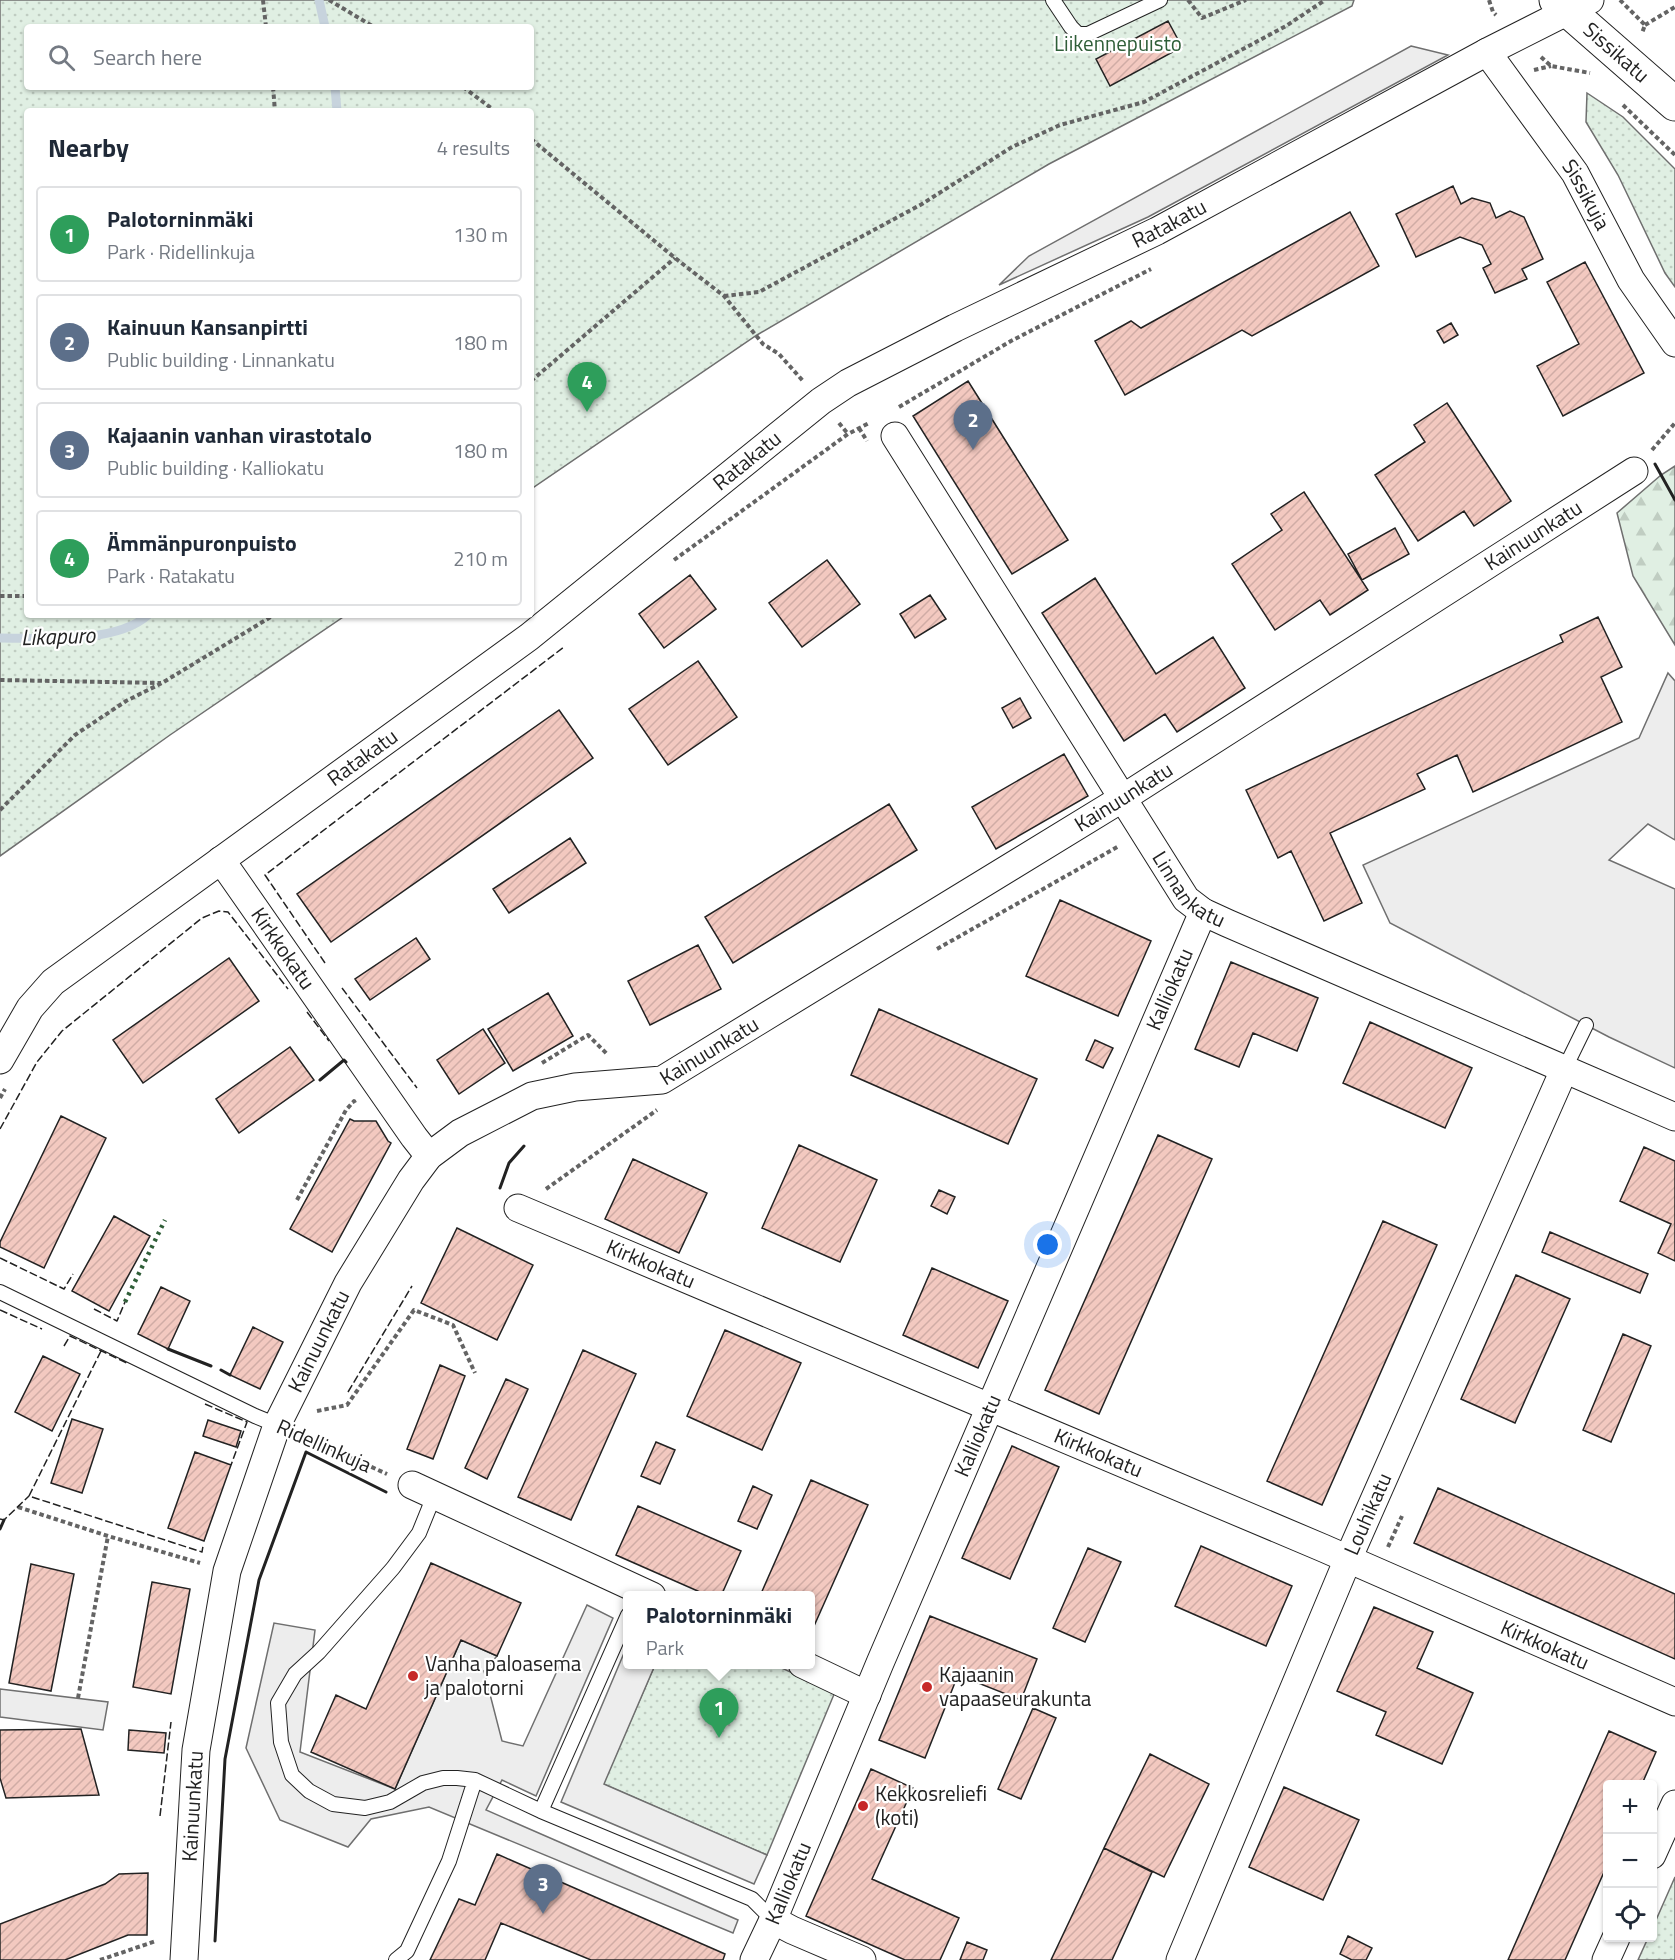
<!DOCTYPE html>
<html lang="en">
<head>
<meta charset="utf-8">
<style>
  body { margin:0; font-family:"Titillium Web",sans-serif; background:#f6f6f7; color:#1f2937 }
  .controls { position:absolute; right:18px; bottom:18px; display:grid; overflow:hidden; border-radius:6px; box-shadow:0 2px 4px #0004 }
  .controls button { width:54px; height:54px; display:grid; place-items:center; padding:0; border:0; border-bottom:2px solid #e0e1e3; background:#fff; color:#1f2937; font:30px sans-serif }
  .you { position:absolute; left:1048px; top:1245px; width:21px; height:21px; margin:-15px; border:4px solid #fff; border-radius:50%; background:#1a73e8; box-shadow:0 0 0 9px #1a73e833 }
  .badge { display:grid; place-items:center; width:39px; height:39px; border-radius:50%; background:#b45309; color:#fff; font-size:20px; font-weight:700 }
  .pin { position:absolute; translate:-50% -50px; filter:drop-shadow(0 2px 3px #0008) }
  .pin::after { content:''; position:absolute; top:32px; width:21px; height:18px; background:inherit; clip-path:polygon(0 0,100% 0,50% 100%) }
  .popup { position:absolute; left:623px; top:1591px; width:192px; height:78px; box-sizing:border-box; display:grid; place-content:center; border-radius:6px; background:#fff; filter:drop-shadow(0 2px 4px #0005); font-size:20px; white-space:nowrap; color:#747a83 }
  .popup b { font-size:22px; color:#1f2937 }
  .popup::after { content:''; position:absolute; left:50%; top:100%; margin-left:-12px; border:12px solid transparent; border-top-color:#fff }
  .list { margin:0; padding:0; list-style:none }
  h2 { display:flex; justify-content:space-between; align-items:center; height:78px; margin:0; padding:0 24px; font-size:26px }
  h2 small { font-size:20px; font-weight:400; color:#747a83 }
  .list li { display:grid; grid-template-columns:39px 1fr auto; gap:18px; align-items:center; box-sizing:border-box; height:96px; margin:0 12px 12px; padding:0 12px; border:2px solid #e0e1e3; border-radius:6px }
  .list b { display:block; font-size:22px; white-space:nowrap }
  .list p { margin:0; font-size:20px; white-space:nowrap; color:#747a83 }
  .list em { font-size:20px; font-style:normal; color:#747a83 }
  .icon { flex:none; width:33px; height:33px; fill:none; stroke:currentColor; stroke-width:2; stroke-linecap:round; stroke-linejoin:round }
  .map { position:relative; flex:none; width:1675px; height:1960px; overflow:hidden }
  .search { position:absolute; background:#fff; box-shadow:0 2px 4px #0004; left:24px; top:24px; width:510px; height:66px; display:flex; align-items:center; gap:15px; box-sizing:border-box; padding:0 21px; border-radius:6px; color:#747a83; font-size:22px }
  .panel { position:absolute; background:#fff; box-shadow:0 2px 4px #0004; left:24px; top:108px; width:510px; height:510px; border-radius:6px }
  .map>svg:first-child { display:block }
  .green { fill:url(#green-dots); stroke:#6f6f6f; stroke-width:1.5; fill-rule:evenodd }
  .forest { fill:url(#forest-firs); stroke:#6f6f6f; stroke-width:1.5 }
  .parking { fill:#ededed; stroke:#6f6f6f; stroke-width:1.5 }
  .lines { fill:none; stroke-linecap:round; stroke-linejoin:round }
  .stream { stroke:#c7d3dd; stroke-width:9 }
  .building { fill:url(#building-hatch); stroke:#222; stroke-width:1.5 }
  .service-casing { stroke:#222; stroke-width:16 }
  .minor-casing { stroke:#222; stroke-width:29 }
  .primary-casing { stroke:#222; stroke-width:35 }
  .path { stroke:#646464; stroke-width:4; stroke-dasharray:4.5 3; stroke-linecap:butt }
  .service { stroke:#fff; stroke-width:14 }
  .minor { stroke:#fff; stroke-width:27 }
  .primary { stroke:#fff; stroke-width:33 }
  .hedge { stroke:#2f5e38; stroke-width:4.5; stroke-dasharray:3 4.5; stroke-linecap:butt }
  .fence { stroke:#222; stroke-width:1.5; stroke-dasharray:8 3; stroke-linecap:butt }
  .wall { stroke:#222; stroke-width:3 }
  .poi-dot { fill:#c62828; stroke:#fff; stroke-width:2 }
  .labels { text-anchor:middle; stroke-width:4.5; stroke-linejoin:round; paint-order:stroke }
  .park-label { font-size:21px; fill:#2f5e38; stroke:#fff }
  .street-label { font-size:21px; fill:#222; stroke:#fff }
  .poi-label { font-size:21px; fill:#222; stroke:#fff; text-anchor:start }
  .water-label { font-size:22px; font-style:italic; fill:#222; stroke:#fff }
</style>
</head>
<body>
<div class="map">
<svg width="1675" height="1960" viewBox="0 0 1675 1960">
  <defs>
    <pattern id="green-dots" width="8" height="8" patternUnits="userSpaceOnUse" patternTransform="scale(1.5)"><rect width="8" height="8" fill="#e0efe3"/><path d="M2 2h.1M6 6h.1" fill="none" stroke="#c0cdc2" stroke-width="1.8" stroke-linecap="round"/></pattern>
    <pattern id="forest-firs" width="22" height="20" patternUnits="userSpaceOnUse" patternTransform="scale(1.5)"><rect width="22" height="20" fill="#e0efe3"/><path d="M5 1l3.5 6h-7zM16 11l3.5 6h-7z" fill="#c0cdc2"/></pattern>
    <pattern id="building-hatch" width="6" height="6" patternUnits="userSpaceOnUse" patternTransform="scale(1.5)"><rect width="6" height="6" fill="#f3c9c0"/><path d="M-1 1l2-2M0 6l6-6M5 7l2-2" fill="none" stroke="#d0aca5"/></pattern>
  </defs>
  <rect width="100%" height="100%" fill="#fff"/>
  <!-- green -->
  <path class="green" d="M0,0H1354L1352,6L1049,164L757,335L531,489V111H27V615H346L170,735L0,856ZM27,27H531V87H27Z
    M1587,93L1623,117L1675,169V287L1665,273L1618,175L1586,122Z
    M655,1665H775L835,1692L767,1855L603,1784Z
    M1675,1877V1960H1638L1648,1938H1652L1653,1927Z"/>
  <!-- forest -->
  <path class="forest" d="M1675,466V645L1633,576L1617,513L1661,475Z"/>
  <!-- parking -->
  <path class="parking" d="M1411,46L1448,55L1148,217L999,285L1029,256Z
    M1668,673L1675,681V840L1648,824L1609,860L1675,889V1068L1609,1037L1390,923L1363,865L1639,738Z
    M587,1605L613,1618L536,1796L502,1780L486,1810L738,1920L733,1933L429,1807L371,1819L348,1847L280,1820L246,1748L274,1623L315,1630L300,1752L395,1789L461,1640L497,1656L484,1671L502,1741L523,1746Z
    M627,1646L628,1664L655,1665L604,1784L767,1855L754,1884L561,1802Z
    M0,1689L108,1702L103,1730L0,1717Z"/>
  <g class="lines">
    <!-- stream -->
    <path class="stream" d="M319,0L325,27
      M335,87L337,111
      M0,638C42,638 116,644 148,615"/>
  </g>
  <!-- building -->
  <path class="building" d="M1168,21L1182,47L1110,86L1096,59Z
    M1453,186L1461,204L1472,198L1490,203L1496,218L1510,211L1524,217L1543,259L1522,269L1527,279L1495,293L1483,268L1491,264L1482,245L1460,237L1416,257L1396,214Z
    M1350,212L1379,266L1252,336L1242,330L1125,395L1095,341L1131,321L1141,328Z
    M1585,262L1644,373L1563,416L1537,366L1579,344L1547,282Z
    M1451,323L1458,335L1444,343L1437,331Z
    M968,381L1068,540L1012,574L913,416Z
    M1447,403L1511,501L1474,526L1464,511L1418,541L1375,475L1425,442L1414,425Z
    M1304,492L1368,590L1330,615L1320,600L1275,630L1232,564L1282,530L1271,514Z
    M1395,528L1409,554L1362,580L1348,554Z
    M827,560L860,604L802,647L769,603Z
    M690,575L716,609L664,648L639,614Z
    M1095,578L1156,674L1213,637L1245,688L1177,732L1165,714L1124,741L1042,613Z
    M930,595L946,619L915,638L900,614Z
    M1598,617L1622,667L1601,677L1622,722L1473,792L1457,755L1417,774L1425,789L1330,833L1362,903L1324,921L1291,851L1278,858L1246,790L1563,642L1560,635Z
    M698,661L737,717L668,765L629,709Z
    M1020,698L1031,718L1013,728L1002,708Z
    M559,710L593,758L331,942L297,894Z
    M1064,754L1088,796L996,849L972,807Z
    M889,804L917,850L733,963L705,917Z
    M570,838L586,863L509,913L493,889Z
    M1060,900L1151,941L1118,1016L1026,976Z
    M416,938L430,959L370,1000L355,979Z
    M698,945L721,989L650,1025L628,981Z
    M229,958L259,1001L143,1083L113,1040Z
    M1231,962L1318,998L1297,1051L1253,1033L1239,1067L1195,1049Z
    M548,993L573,1036L513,1071L488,1029Z
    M879,1009L1037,1079L1008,1144L851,1075Z
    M1370,1022L1472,1068L1445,1128L1343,1083Z
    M483,1029L505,1063L459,1094L437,1060Z
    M1095,1040L1113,1048L1103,1068L1086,1060Z
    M290,1047L314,1080L239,1133L216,1099Z
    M61,1116L106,1138L44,1268L0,1247V1242Z
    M350,1119L354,1121H376L388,1141L391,1143L332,1252L290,1229Z
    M1158,1135L1212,1159L1099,1414L1045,1390Z
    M799,1145L877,1180L840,1262L762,1228Z
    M1644,1147L1675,1161V1261L1658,1253L1671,1224L1620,1201Z
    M633,1159L707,1193L679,1253L605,1219Z
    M939,1190L955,1197L947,1214L931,1206Z
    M114,1216L150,1236L109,1311L72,1291Z
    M1383,1221L1437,1245L1322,1505L1267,1481Z
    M457,1228L533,1265L497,1340L421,1303Z
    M1550,1232L1648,1274L1640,1293L1542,1252Z
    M932,1268L1008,1301L978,1368L903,1335Z
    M1516,1275L1570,1299L1515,1423L1461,1399Z
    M161,1287L190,1301L168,1349L138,1334Z
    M253,1327L283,1342L260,1389L230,1375Z
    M725,1330L801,1363L762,1450L687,1416Z
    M1623,1334L1651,1346L1611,1442L1583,1430Z
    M583,1350L636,1374L571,1520L518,1497Z
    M43,1356L80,1374L52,1431L15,1412Z
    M440,1365L465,1376L433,1459L407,1449Z
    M506,1379L528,1389L487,1479L465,1468Z
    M72,1419L103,1429L82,1493L51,1483Z
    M208,1420L241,1431L236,1447L203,1436Z
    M656,1442L675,1450L660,1484L641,1476Z
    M1012,1446L1059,1467L1010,1579L962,1558Z
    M195,1452L231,1465L204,1541L168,1528Z
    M811,1480L868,1505L810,1635V1596H760Z
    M753,1486L772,1495L757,1529L738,1521Z
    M1438,1488L1675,1594V1659L1414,1543Z
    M638,1506L741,1551L721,1596H709L616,1555Z
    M1201,1546L1292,1586L1266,1646L1175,1606Z
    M1088,1548L1121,1562L1085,1642L1053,1628Z
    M431,1563L521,1603L497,1656L461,1640L395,1789L311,1752L336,1695L366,1709Z
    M31,1564L74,1574L51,1691L9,1683Z
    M152,1582L190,1589L171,1694L133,1687Z
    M1374,1607L1433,1632L1417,1668L1473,1693L1442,1764L1376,1735L1386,1712L1337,1691Z
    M930,1616L1037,1659L1021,1700L958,1675L925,1758L879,1740Z
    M1033,1708L1056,1718L1021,1799L998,1789Z
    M81,1729L99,1795L6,1798L0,1778V1730Z
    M129,1730L166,1733L164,1753L128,1750Z
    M1609,1731L1656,1752L1642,1784H1608V1863L1565,1960H1508Z
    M1150,1754L1209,1784L1164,1877L1104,1848Z
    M871,1769L913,1788L872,1879L959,1918L940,1960H905L806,1916Z
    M1284,1787L1359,1820L1323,1900L1249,1867Z
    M1104,1848L1152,1872L1112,1960H1051Z
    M497,1854L725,1954L723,1960H591L501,1923L485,1960H430L459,1899L475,1905Z
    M148,1873L147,1935H128L65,1960H0V1924L105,1884L119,1874Z
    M1348,1936L1372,1948L1366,1960H1352L1340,1954Z
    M967,1942L987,1950L983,1960H960Z"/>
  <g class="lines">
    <!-- service casing -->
    <g class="service-casing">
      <path id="service" d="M1053,0L1071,27L1078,34H1088L1160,0
        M1564,1070L1586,1025
        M0,1292L255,1416L277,1425
        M434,1496L419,1533L393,1568L319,1652L295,1674L278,1703L281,1742L292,1775L309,1791L333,1804L365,1808L390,1802L423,1783L443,1778H457L475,1780L541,1811L628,1615
        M541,1811L752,1899L773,1920
        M396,1960L407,1951L449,1861L475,1780"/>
    </g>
    <!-- minor casing -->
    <g class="minor-casing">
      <g id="minor">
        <path id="s1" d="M1487,52L1575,173L1631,280L1675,343"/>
        <path id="s2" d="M895,436L1186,899L1203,912L1227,923L1675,1117"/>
        <path id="s3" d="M221,860L414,1137L429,1156"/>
        <path id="s4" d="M0,1060L30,1008L53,982L529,637L821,401L848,383L955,328L1157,231L1487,52L1590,0"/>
        <path id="s5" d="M518,1208L1323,1548L1675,1702"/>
        <path d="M412,1485L652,1596"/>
        <path d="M802,1664L867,1695"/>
        <path d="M1652,1855L1675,1804"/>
        <path d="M773,1920L792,1930L862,1960"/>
        <path id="s6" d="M184,1960L196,1750L227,1571L277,1425L348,1283L411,1180L429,1156L460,1133L532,1096L575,1087L662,1080L1123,798L1634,471"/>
        <path id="s7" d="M754,1960L773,1920L880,1663L1203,912"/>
        <path id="s8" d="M1180,1960L1348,1559L1564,1070"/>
        <path d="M1606,1960L1616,1938"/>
      </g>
    </g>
    <!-- primary casing -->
    <g class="primary-casing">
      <g id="primary">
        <path id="s9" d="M1556,0L1675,104"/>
      </g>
    </g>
    <!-- path -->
    <path class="path" d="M263,0L266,27
      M329,0L374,27
      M1188,0L1202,18L1246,0
      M1489,0L1493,12L1496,15
      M1620,0L1645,25L1642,33
      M1645,25L1675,7
      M1541,57L1551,66L1590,73
      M1534,70L1551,66
      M273,87L275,111
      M463,87L495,111
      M1623,105L1675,155
      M531,139L675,258L724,296L763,344L779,354L803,381
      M724,296L759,292L922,204L1012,147L1060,125L1144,102L1286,26L1325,0
      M531,381L675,258
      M899,407L1011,341L1151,269
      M839,423L848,434
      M859,428L867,441
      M1652,450L1675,423
      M674,560L848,434L869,423
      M0,596H27
      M0,680L161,683
      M0,810L75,735L126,701L162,683L274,615
      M937,949L1119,846
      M542,1063L588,1035L608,1055
      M0,1098L5,1089
      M546,1189L657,1110
      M297,1200L346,1110L354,1101L355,1103
      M317,1411L347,1405L414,1310L453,1325L475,1373
      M303,1436L387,1474
      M18,1507L108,1536L200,1563
      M1388,1547L1402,1516
      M78,1698L108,1536
      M100,1960L156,1941"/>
    <!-- service -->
    <use href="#service" class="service"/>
    <!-- minor -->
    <use href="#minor" class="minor"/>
    <!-- primary -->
    <use href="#primary" class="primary"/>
    <!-- hedge -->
    <path class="hedge" d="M125,1302L165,1220"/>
    <!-- fence -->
    <path class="fence" d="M325,963L265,875L564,647
      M342,988L417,1088
      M307,1012L329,1041
      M0,1129L37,1062L62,1031L202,918L219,911L228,912L288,989
      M0,1258L64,1289L73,1274
      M94,1309L117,1321L125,1302
      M0,1310L42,1329
      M64,1346L70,1336L129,1364
      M101,1351L29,1496L202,1552L203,1546
      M348,1392L412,1286
      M205,1404L247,1422L231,1465
      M0,1519L4,1520L29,1496
      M160,1816L171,1722"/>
    <!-- wall -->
    <path class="wall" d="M1655,464L1675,500
      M320,1080L344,1060L346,1062
      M500,1188L509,1163L524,1146
      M168,1349L211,1366
      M221,1370L230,1375
      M0,1529L4,1520
      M215,1941L225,1759L259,1580L306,1452L386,1492"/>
  </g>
  <!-- markers -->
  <g class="poi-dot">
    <circle cx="413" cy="1676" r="6"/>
    <circle cx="927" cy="1687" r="6"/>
    <circle cx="863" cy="1806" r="6"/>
  </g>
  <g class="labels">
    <!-- park labels -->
    <g class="park-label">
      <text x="1118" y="51">Liikennepuisto</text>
    </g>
    <!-- street labels -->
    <g class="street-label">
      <text dy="7" stroke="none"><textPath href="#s9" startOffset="80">Sissikatu</textPath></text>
      <text dy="7" stroke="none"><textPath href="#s1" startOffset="174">Sissikuja</textPath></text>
      <text dy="7" stroke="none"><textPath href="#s4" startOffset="1449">Ratakatu</textPath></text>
      <text dy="7" stroke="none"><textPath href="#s4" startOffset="963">Ratakatu</textPath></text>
      <text dy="7" stroke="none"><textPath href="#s6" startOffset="2134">Kainuunkatu</textPath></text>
      <text dy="7" stroke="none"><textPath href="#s4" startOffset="477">Ratakatu</textPath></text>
      <text dy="7" stroke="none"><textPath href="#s6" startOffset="1648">Kainuunkatu</textPath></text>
      <text dy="7" stroke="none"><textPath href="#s2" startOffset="542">Linnankatu</textPath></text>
      <text dy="7" stroke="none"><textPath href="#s3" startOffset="108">Kirkkokatu</textPath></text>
      <text dy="7" stroke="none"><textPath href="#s7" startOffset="1056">Kalliokatu</textPath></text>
      <text dy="7" stroke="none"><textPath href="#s6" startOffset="1162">Kainuunkatu</textPath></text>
      <text dy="7" stroke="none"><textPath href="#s5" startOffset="144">Kirkkokatu</textPath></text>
      <text dy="7" stroke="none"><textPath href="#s6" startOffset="640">Kainuunkatu</textPath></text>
      <text dy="7" stroke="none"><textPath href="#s7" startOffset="570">Kalliokatu</textPath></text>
      <text transform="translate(324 1446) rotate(24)" y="7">Ridellinkuja</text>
      <text dy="7" stroke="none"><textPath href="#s5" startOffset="630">Kirkkokatu</textPath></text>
      <text dy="7" stroke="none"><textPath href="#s8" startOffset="484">Louhikatu</textPath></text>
      <text dy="7" stroke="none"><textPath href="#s5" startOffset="1116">Kirkkokatu</textPath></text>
      <text dy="7" stroke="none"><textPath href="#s6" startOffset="154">Kainuunkatu</textPath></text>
      <text dy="7" stroke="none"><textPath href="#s7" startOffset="84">Kalliokatu</textPath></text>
    </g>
    <!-- poi labels -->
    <g class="poi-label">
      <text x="425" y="1671">Vanha paloasema<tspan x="425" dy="24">ja palotorni</tspan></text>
      <text x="939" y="1682">Kajaanin<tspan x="939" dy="24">vapaaseurakunta</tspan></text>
      <text x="875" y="1801">Kekkosreliefi<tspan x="875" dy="24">(koti)</tspan></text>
    </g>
    <!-- water labels -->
    <g class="water-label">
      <text transform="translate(58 636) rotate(-2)" y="8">Likapuro</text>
    </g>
  </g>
</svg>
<div class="controls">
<button>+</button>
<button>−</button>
<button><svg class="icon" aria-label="locate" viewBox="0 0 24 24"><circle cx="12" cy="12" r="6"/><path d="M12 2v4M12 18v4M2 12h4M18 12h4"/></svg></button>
</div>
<div class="you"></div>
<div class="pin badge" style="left:719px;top:1738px;background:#2e9e5b">1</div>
<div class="popup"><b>Palotorninmäki</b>Park</div>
<div class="pin badge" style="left:973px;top:450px;background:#5c6f8a">2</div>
<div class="pin badge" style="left:543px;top:1914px;background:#5c6f8a">3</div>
<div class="pin badge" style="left:587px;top:412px;background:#2e9e5b">4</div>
<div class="search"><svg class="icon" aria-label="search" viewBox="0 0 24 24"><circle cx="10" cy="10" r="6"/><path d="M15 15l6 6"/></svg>Search here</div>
<section class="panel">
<h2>Nearby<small>4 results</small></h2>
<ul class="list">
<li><span class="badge" style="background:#2e9e5b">1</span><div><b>Palotorninmäki</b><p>Park · Ridellinkuja</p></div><em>130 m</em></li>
<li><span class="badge" style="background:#5c6f8a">2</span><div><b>Kainuun Kansanpirtti</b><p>Public building · Linnankatu</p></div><em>180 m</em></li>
<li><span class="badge" style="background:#5c6f8a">3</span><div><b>Kajaanin vanhan virastotalo</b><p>Public building · Kalliokatu</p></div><em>180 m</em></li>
<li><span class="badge" style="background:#2e9e5b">4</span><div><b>Ämmänpuronpuisto</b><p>Park · Ratakatu</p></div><em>210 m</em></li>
</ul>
</section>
</div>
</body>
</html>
